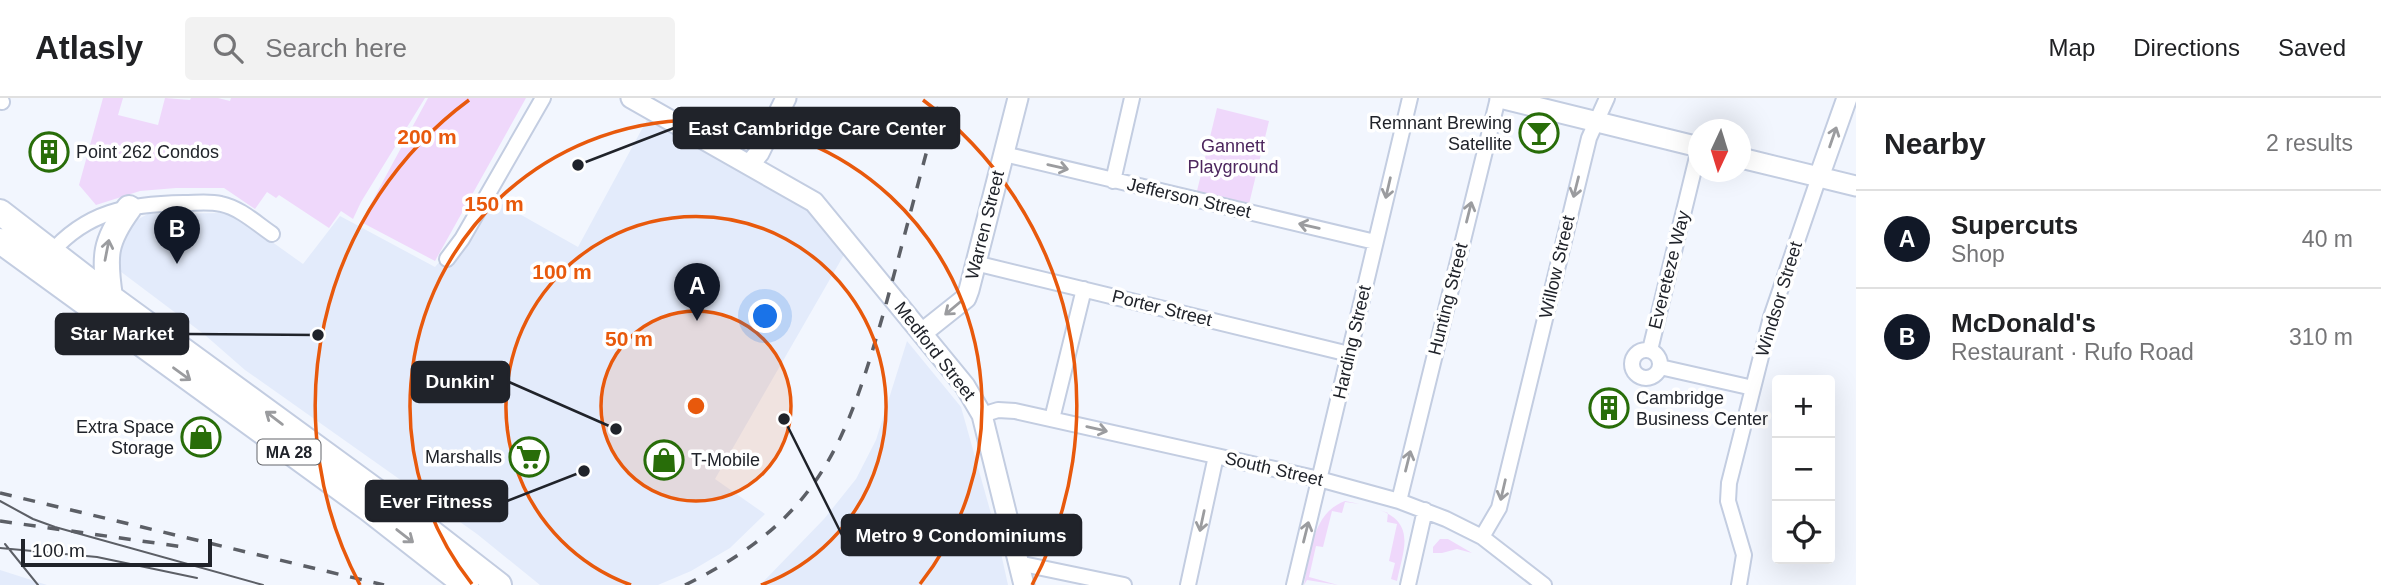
<!DOCTYPE html>
<html lang="en">
<head>
<meta charset="utf-8">
<style>
  body { margin:0; font-family:Arial,sans-serif; background:#f2f2f2; color:#202124 }
  .controls { position:absolute; right:21px; bottom:21px; display:grid; overflow:hidden; border-radius:7px; box-shadow:0 7px 28px #0002 }
  .controls button { width:63px; height:63px; display:grid; place-items:center; padding:0; border:0; border-bottom:2px solid #e0e0e0; background:#fff; color:#202124; font:35px sans-serif }
  .compass { position:absolute; left:1688px; top:21px; width:63px; height:63px; border-radius:50%; background:#fff; box-shadow:0 7px 28px #0002; rotate:184deg }
  .scale { position:absolute; left:21px; bottom:18px; width:191px; box-sizing:border-box; padding-left:7px; border:4px solid #20232a; border-top:0; font-size:19px; line-height:24px; white-space:nowrap; color:#20232a; -webkit-text-stroke:5px #fff; paint-order:stroke }
  .you { position:absolute; left:766px; top:219px; width:24px; height:24px; margin:-18px; border:5px solid #fff; border-radius:50%; background:#1a73e8; box-shadow:0 0 0 10px #1a73e833 }
  .badge { display:grid; place-items:center; width:46px; height:46px; border-radius:50%; background:#111827; color:#fff; font-size:23px; font-weight:700 }
  .pin { position:absolute; translate:-50% -58px; filter:drop-shadow(0 2px 4px #0008) }
  .pin::after { content:''; position:absolute; top:37px; width:24px; height:21px; background:inherit; clip-path:polygon(0 0,100% 0,50% 100%) }
  .list { margin:0; padding:0; list-style:none }
  h2 { display:flex; justify-content:space-between; align-items:center; height:91px; margin:0; padding:0 28px; font-size:30px }
  h2 small { font-size:23px; font-weight:400; color:#757577 }
  .list li { display:grid; grid-template-columns:46px 1fr auto; gap:21px; align-items:center; box-sizing:border-box; height:98px; padding:0 28px; border-top:2px solid #e0e0e0 }
  .list b { display:block; font-size:26px; white-space:nowrap }
  .list p { margin:0; font-size:23px; white-space:nowrap; color:#757577 }
  .list em { font-size:23px; font-style:normal; color:#757577 }
  .icon { flex:none; width:38px; height:38px; fill:none; stroke:currentColor; stroke-width:2; stroke-linecap:round; stroke-linejoin:round }
  .map { position:relative; flex:none; width:1856px; height:487px; overflow:hidden }
  header { display:flex; align-items:center; gap:42px; box-sizing:border-box; height:98px; padding:0 35px; background:#fff; border-bottom:2px solid #e0e0e0 }
  header strong { font-size:33px }
  nav { display:flex; gap:38px; margin-inline-start:auto; font-size:24px }
  .search { width:490px; height:63px; background:#f2f2f2; display:flex; align-items:center; gap:18px; box-sizing:border-box; padding:0 24px; border-radius:7px; color:#757577; font-size:26px }
  main { display:flex }
  aside { flex:1; background:#fff }
  .map>svg:first-child { display:block }
  .built { fill:#e3ebfb }
  .green { fill:#efd8fb }
  .lines { fill:none; stroke-linecap:round; stroke-linejoin:round }
  .street-casing { stroke:#c3cde1; stroke-width:18 }
  .secondary-casing { stroke:#c3cde1; stroke-width:23 }
  .highway-casing { stroke:#c3cde1; stroke-width:28 }
  .street { stroke:#fff; stroke-width:14 }
  .secondary { stroke:#fff; stroke-width:19 }
  .highway { stroke:#fff; stroke-width:24 }
  .tram { stroke:#5c5f66; stroke-width:2 }
  .rail { stroke:#5c5f66; stroke-width:3.5; stroke-dasharray:12 12; stroke-linecap:butt }
  .oneway { stroke:#9b9c9f }
  .ring { fill:none; stroke:#e8590c; stroke-width:3.5 }
  .labels { text-anchor:middle; stroke-width:7; stroke-linejoin:round; paint-order:stroke }
  .shield { fill:#fff; stroke:#63656a; stroke-width:2 }
  .shield-label { font-size:16px; font-weight:bold; fill:#20232a }
  .poi-label { font-size:18px; fill:#20232a; stroke:#fff; text-anchor:end }
  .park-label { font-size:18px; fill:#4d265e; stroke:#fff }
  .street-label { font-size:18px; fill:#20232a; stroke:#fff }
  .centre { fill:#e8590c; stroke:#fff; stroke-width:3.5 }
  .ring-label { font-size:21px; text-anchor:middle; font-weight:bold; fill:#e8590c; stroke:#fff; stroke-width:7; stroke-linejoin:round; paint-order:stroke }
  .leader { fill:none; stroke:#20232a; stroke-width:2.5 }
  .callout-dot { fill:#20232a; stroke:#fff; stroke-width:2.5 }
  .callout { fill:#20232a; stroke:#20232a; stroke-width:2.5 }
  .callout-label { font-size:19px; text-anchor:middle; font-weight:bold; fill:#fff }
</style>
</head>
<body>
<header>
<strong>Atlasly</strong>
<div class="search"><svg class="icon" aria-label="search" viewBox="0 0 24 24"><circle cx="10" cy="10" r="6"/><path d="M15 15l6 6"/></svg>Search here</div>
<nav><a>Map</a><a>Directions</a><a>Saved</a></nav>
</header>
<main>
<div class="map">
<svg width="1856" height="487" viewBox="0 0 1856 487">
  <rect width="100%" height="100%" fill="#f2f6fe"/>
  <!-- built -->
  <path class="built" d="M649,18L805,110L814,116L845,155L715,381L765,416L730,450L691,473L658,487H540L477,436L245,272L205,237L96,155L127,127L148,116L226,115L254,131L303,166L340,118L435,169L493,101L578,149Z
    M907,243L961,309L997,437L1008,487H760L824,421L856,381L876,342Z
    M0,472L47,487H0Z"/>
  <!-- green -->
  <path class="green" d="M103,0H123L118,17L158,27L165,0L190,2L191,0H218L230,3L231,0H425L361,104L353,121L341,113L329,130L279,97L276,100L267,94L255,111L224,90H176L140,93L96,107L79,87Z
    M428,0H526L435,163L361,124Z
    M1217,10L1269,23L1249,106L1197,93Z
    M1345,403L1360,406L1345,404L1342,415L1332,413L1323,449L1316,448L1309,479L1338,487L1307,482L1304,487C1310,456 1312,415 1345,403Z
    M1374,410C1417,423 1404,450 1397,483L1391,481L1395,465L1389,463L1397,426L1387,424L1388,415Z
    M1440,441H1448L1472,455L1457,451L1442,455H1433V449Z"/>
  <g class="lines">
    <!-- street casing -->
    <g class="street-casing">
      <path id="street" d="M0,3L2,4
        M1004,56L1375,144
        M1113,83L1132,0
        M49,157C86,113 129,106 184,105C196,105 209,103 221,106C240,110 256,125 272,136
        M447,161L462,141L543,0
        M975,165L1349,256
        M1650,252L1699,51
        M1632 266a14 14 0 1 1 28 0a14 14 0 1 1-28 0Z
        M1660,269L1753,290
        M982,317L998,312L1015,313L1319,381L1399,403L1446,421L1482,439L1544,487
        M1052,321L1084,191
        M1399,403L1498,0
        M1482,439L1499,410L1589,40L1607,0
        M1018,465L1124,487
        M1188,487L1216,358
        M1294,487L1410,0
        M1408,487L1425,412
        M1739,487L1744,457L1728,403L1729,385L1771,219L1819,79"/>
    </g>
    <!-- secondary casing -->
    <g class="secondary-casing">
      <path id="secondary" d="M631,0L814,104L965,288L982,317L1024,487
        M1500,0L1699,49
        M1741,60L1856,88
        M749,67L759,55L786,0
        M1819,79L1847,0
        M922,235L966,200L969,192L1018,0"/>
    </g>
    <!-- highway casing -->
    <g class="highway-casing">
      <path id="highway" d="M0,114L110,199L414,421L499,487
        M0,143L369,411L466,487
        M110,199C104,158 104,144 129,110"/>
    </g>
    <!-- street -->
    <use href="#street" class="street"/>
    <!-- secondary -->
    <use href="#secondary" class="secondary"/>
    <!-- highway -->
    <use href="#highway" class="highway"/>
    <!-- tram -->
    <path class="tram" d="M0,403L33,421L55,429L263,487
      M5,446L38,487
      M0,450L97,459L197,480"/>
    <!-- rail -->
    <path class="rail" d="M0,395L384,487
      M0,423L184,449
      M685,487C820,421 846,346 885,210C904,140 922,70 941,0"/>
  </g>
  <!-- one-way arrows -->
  <defs><path id="oneway-shaft" d="M-6 0H5M1.5-3L5.5 0L1.5 3" fill="none" stroke-width="1.6" stroke-linecap="round" stroke-linejoin="round" transform="scale(1.75)"/></defs>
  <g class="oneway">
    <use href="#oneway-shaft" transform="translate(1833 39) rotate(-71)"/>
    <use href="#oneway-shaft" transform="translate(1058 69) rotate(13)"/>
    <use href="#oneway-shaft" transform="translate(1576 89) rotate(104)"/>
    <use href="#oneway-shaft" transform="translate(1388 90) rotate(103)"/>
    <use href="#oneway-shaft" transform="translate(1469 114) rotate(-76)"/>
    <use href="#oneway-shaft" transform="translate(1309 128) rotate(-167)"/>
    <use href="#oneway-shaft" transform="translate(107 152) rotate(-79)"/>
    <use href="#oneway-shaft" transform="translate(953 210) rotate(140)"/>
    <use href="#oneway-shaft" transform="translate(182 276) rotate(36)"/>
    <use href="#oneway-shaft" transform="translate(274 320) rotate(-143)"/>
    <use href="#oneway-shaft" transform="translate(1097 331) rotate(13)"/>
    <use href="#oneway-shaft" transform="translate(1408 363) rotate(-76)"/>
    <use href="#oneway-shaft" transform="translate(1503 392) rotate(103)"/>
    <use href="#oneway-shaft" transform="translate(1202 423) rotate(102)"/>
    <use href="#oneway-shaft" transform="translate(1306 434) rotate(-76)"/>
    <use href="#oneway-shaft" transform="translate(405 438) rotate(38)"/>
  </g>
  <!-- distance rings -->
  <circle cx="696" cy="308" r="95" fill="#e8590c" fill-opacity=".12"/>
  <g class="ring">
    <circle cx="696" cy="308" r="95"/>
    <path d="M631 487A190 190 0 1 1 761 487"/>
    <path d="M472 486A286 286 0 1 1 920 486"/>
    <path d="M360 487A381 381 0 0 1 469 2M923 2A381 381 0 0 1 1032 487"/>
  </g>
  <!-- icons -->
  <defs>
    <g id="bar-ring" transform="scale(2.0125)"><circle r="9.5" fill="#fff" stroke="#286d09" stroke-width="1.5"/><path d="M-6-5H6L.8 .8V4.5H3.5V6h-7V4.5H-.8V.8Z" fill="#286d09"/></g>
    <g id="building-ring" transform="scale(2.0125)"><circle r="9.5" fill="#fff" stroke="#286d09" stroke-width="1.5"/><path d="M-4-6H4V6H1V3H-1V6H-4ZM-2.5-4.3h1.7v1.8h-1.7ZM.8-4.3h1.7v1.8H.8ZM-2.5-1h1.7V.8h-1.7ZM.8-1h1.7V.8H.8Z" fill="#286d09"/></g>
    <g id="shop-ring" transform="scale(2.0125)"><circle r="9.5" fill="#fff" stroke="#286d09" stroke-width="1.5"/><path d="M-5-2.5h2.3a2.7 3.5 0 0 1 5.4 0H5L5.5 6h-11ZM-1.5-2.5h3a1.5 2.3 0 0 0-3 0Z" fill="#286d09"/></g>
    <g id="supermarket-ring" transform="scale(2.0125)"><circle r="9.5" fill="#fff" stroke="#286d09" stroke-width="1.5"/><path d="M-6-5.5h2.5l.6 2H6L4.5 2H-2.5L-4.4-4H-6ZM-1.5 3.2a1.3 1.3 0 1 0 .1 0ZM3 3.2a1.3 1.3 0 1 0 .1 0Z" fill="#286d09"/></g>
  </defs>
  <g fill-rule="evenodd">
    <use href="#bar-ring" x="1539" y="35"/>
    <use href="#building-ring" x="49" y="54"/>
    <use href="#building-ring" x="1609" y="310"/>
    <use href="#shop-ring" x="201" y="339"/>
    <use href="#supermarket-ring" x="529" y="359"/>
    <use href="#shop-ring" x="664" y="362"/>
  </g>
  <g class="labels">
    <!-- shield labels -->
    <rect class="shield" x="257.5" y="341.5" width="63" height="25" rx="5"/>
    <g class="shield-label">
      <text x="289" y="360">MA 28</text>
    </g>
    <!-- poi labels -->
    <g class="poi-label">
      <text x="1512" y="31">Remnant Brewing<tspan x="1512" dy="21">Satellite</tspan></text>
      <text x="76" y="60" text-anchor="start">Point 262 Condos</text>
      <text x="1636" y="306" text-anchor="start">Cambridge<tspan x="1636" dy="21">Business Center</tspan></text>
      <text x="174" y="335">Extra Space<tspan x="174" dy="21">Storage</tspan></text>
      <text x="502" y="365">Marshalls</text>
      <text x="691" y="368" text-anchor="start">T-Mobile</text>
    </g>
    <!-- park labels -->
    <g class="park-label">
      <text x="1233" y="54">Gannett<tspan x="1233" dy="21">Playground</tspan></text>
    </g>
    <!-- street labels -->
    <g class="street-label">
      <text transform="translate(1189 100) rotate(13)" y="6">Jefferson Street</text>
      <text transform="translate(985 127) rotate(-76)" y="6">Warren Street</text>
      <text transform="translate(1557 169) rotate(-77)" y="6">Willow Street</text>
      <text transform="translate(1669 172) rotate(-76)" y="6">Evereteze Way</text>
      <text transform="translate(1448 201) rotate(-76)" y="6">Hunting Street</text>
      <text transform="translate(1779 201) rotate(-73)" y="6">Windsor Street</text>
      <text transform="translate(1162 210) rotate(14)" y="6">Porter Street</text>
      <text transform="translate(1352 244) rotate(-77)" y="6">Harding Street</text>
      <text transform="translate(935 253) rotate(52)" y="6">Medford Street</text>
      <text transform="translate(1274 371) rotate(13)" y="6">South Street</text>
    </g>
  </g>
  <circle cx="696" cy="308" r="10" class="centre"/>
  <g class="ring-label">
    <text x="427" y="46">200 m</text>
    <text x="494" y="113">150 m</text>
    <text x="562" y="181">100 m</text>
    <text x="629" y="248">50 m</text>
  </g>
  <!-- callouts -->
  <path class="leader" d="M578 67L674 30M318 237L188 236M616 331L509 284M584 373L507 403M784 321L842 437"/>
  <g class="callout-dot">
    <circle cx="578" cy="67" r="7"/>
    <circle cx="318" cy="237" r="7"/>
    <circle cx="616" cy="331" r="7"/>
    <circle cx="584" cy="373" r="7"/>
    <circle cx="784" cy="321" r="7"/>
  </g>
  <g class="callout">
    <rect x="674" y="10" width="285" height="40" rx="7"/>
    <rect x="56" y="216" width="132" height="40" rx="7"/>
    <rect x="412" y="264" width="97" height="40" rx="7"/>
    <rect x="366" y="383" width="141" height="40" rx="7"/>
    <rect x="842" y="417" width="239" height="40" rx="7"/>
  </g>
  <g class="callout-label">
    <text x="817" y="37">East Cambridge Care Center</text>
    <text x="122" y="242">Star Market</text>
    <text x="460" y="290">Dunkin'</text>
    <text x="436" y="410">Ever Fitness</text>
    <text x="961" y="444">Metro 9 Condominiums</text>
  </g>
</svg>
<div class="controls">
<button>+</button>
<button>−</button>
<button><svg class="icon" aria-label="locate" viewBox="0 0 24 24"><circle cx="12" cy="12" r="6"/><path d="M12 2v4M12 18v4M2 12h4M18 12h4"/></svg></button>
</div>
<svg class="compass" viewBox="-18 -18 36 36"><path d="M0-13l5 13h-10z" fill="#e53935"/><path d="M0 13l5-13h-10z" fill="#757577"/></svg>
<div class="scale">100 m</div>
<div class="you"></div>
<div class="pin badge" style="left:697px;top:223px">A</div>
<div class="pin badge" style="left:177px;top:166px">B</div>
</div>
<aside>
<h2>Nearby<small>2 results</small></h2>
<ul class="list">
<li><span class="badge">A</span><div><b>Supercuts</b><p>Shop</p></div><em>40 m</em></li>
<li><span class="badge">B</span><div><b>McDonald's</b><p>Restaurant · Rufo Road</p></div><em>310 m</em></li>
</ul>
</aside>
</main>
</body>
</html>
